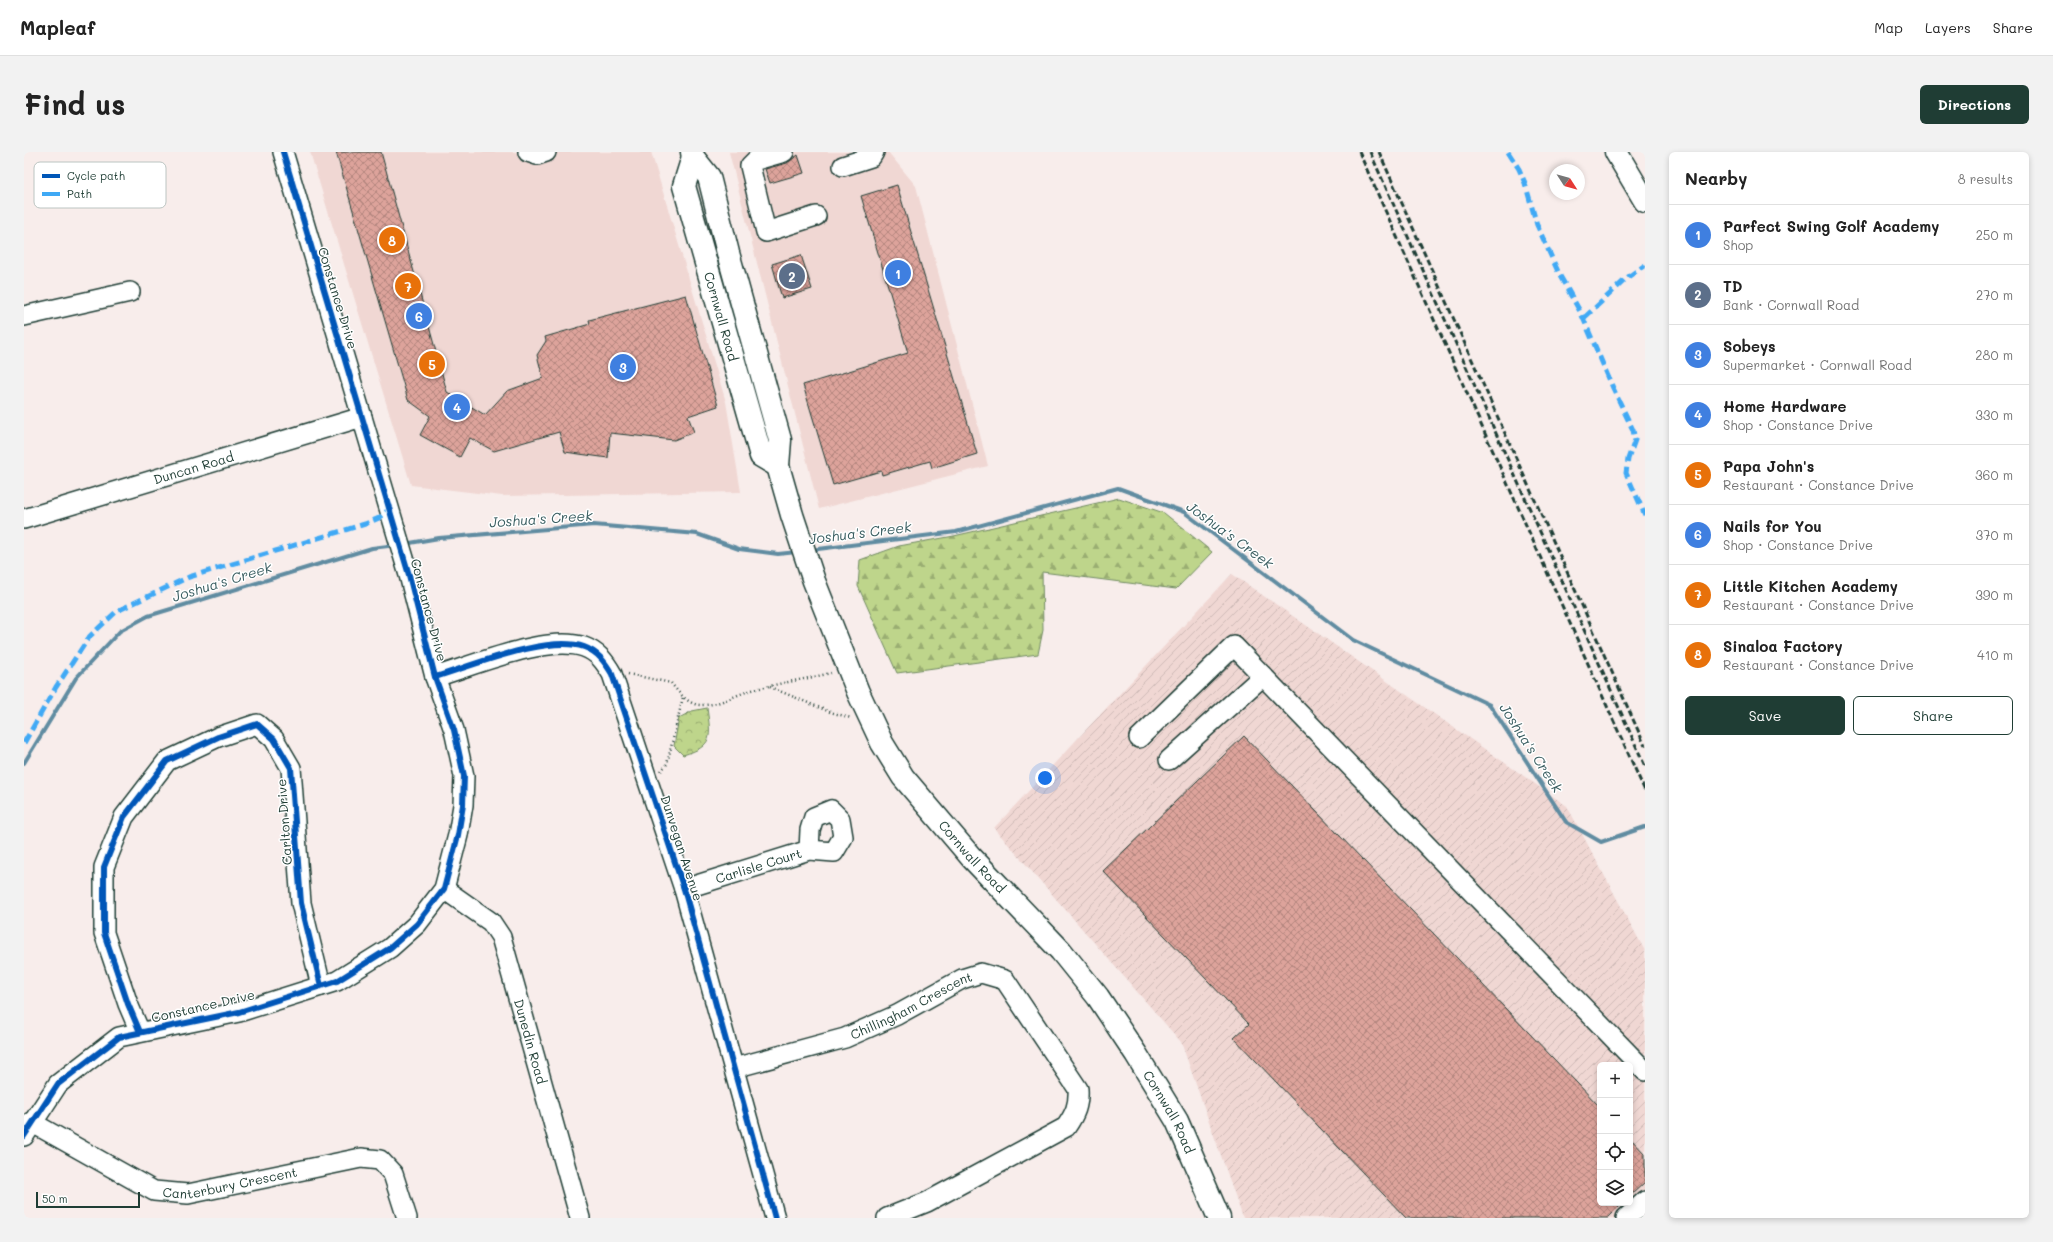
<!DOCTYPE html>
<html lang="en">
<head>
<meta charset="utf-8">
<style>
  body { margin:0; font-family:Mali,sans-serif; background:#f2f2f2; color:#222 }
  .controls { position:absolute; right:12px; bottom:12px; display:grid; overflow:hidden; border-radius:6px; box-shadow:0 2px 6px #0003 }
  .controls button { width:36px; height:36px; display:grid; place-items:center; padding:0; border:0; border-bottom:1px solid #e0e0e0; background:#fff; color:#222; font:20px sans-serif }
  .compass { position:absolute; left:1525px; top:12px; width:36px; height:36px; border-radius:50%; background:#fff; box-shadow:0 2px 6px #0003; rotate:126deg }
  .scale { position:absolute; left:12px; bottom:10px; width:104px; box-sizing:border-box; padding-left:4px; border:2px solid #1f3d34; border-top:0; font-size:11px; line-height:14px; white-space:nowrap; color:#1f3d34; -webkit-text-stroke:3px #fff; paint-order:stroke }
  .you { position:absolute; left:1021px; top:626px; width:14px; height:14px; margin:-10px; border:3px solid #fff; border-radius:50%; background:#1a73e8; box-shadow:0 0 0 6px #1a73e833 }
  .badge { display:grid; place-items:center; width:26px; height:26px; border-radius:50%; background:#1f3d34; color:#fff; font-size:13px; font-weight:700 }
  .pin { position:absolute; translate:-50% -50%; border:2px solid #fff; box-shadow:0 1px 4px #0006 }
  .list { margin:0; padding:0; list-style:none }
  h2 { display:flex; justify-content:space-between; align-items:center; height:52px; margin:0; padding:0 16px; font-size:17px }
  h2 small { font-size:13px; font-weight:400; color:#767676 }
  .list li { display:grid; grid-template-columns:26px 1fr auto; gap:12px; align-items:center; box-sizing:border-box; height:60px; padding:0 16px; border-top:1px solid #e0e0e0 }
  .list b { display:block; font-size:15px; white-space:nowrap }
  .list p { margin:0; font-size:13px; white-space:nowrap; color:#767676 }
  .list em { font-size:13px; font-style:normal; color:#767676 }
  .actions { display:flex; gap:8px; padding:12px 16px }
  .actions a { flex:1; padding:9px 0; border:1px solid #1f3d34; border-radius:6px; text-align:center; font-size:14px; color:#1f3d34 }
  .actions .main { background:#1f3d34; color:#fff }
  .icon { flex:none; width:22px; height:22px; fill:none; stroke:currentColor; stroke-width:2; stroke-linecap:round; stroke-linejoin:round }
  .map { position:relative; flex:none; width:1621px; height:1066px; overflow:hidden; border-radius:6px }
  header { display:flex; align-items:center; gap:24px; box-sizing:border-box; height:56px; padding:0 20px; background:#fff; border-bottom:1px solid #e0e0e0 }
  header strong { font-size:19px }
  nav { display:flex; gap:22px; margin-inline-start:auto; font-size:14px }
  .intro { display:flex; align-items:center; justify-content:space-between; box-sizing:border-box; height:96px; padding:0 24px }
  h1 { margin:0; font-size:28px }
  .button { padding:10px 18px; border-radius:6px; background:#1f3d34; color:#fff; font-size:14px; font-weight:700 }
  main { display:flex; gap:24px; padding:0 24px }
  aside { flex:1; background:#fff; border-radius:6px; box-shadow:0 2px 6px #0003 }
  .map>svg:first-child { display:block }
  .built { fill:#f0d7d3 }
  .industrial { fill:url(#industrial-furrows); fill-rule:evenodd }
  .forest { fill:url(#forest-firs); stroke:#6e8960 }
  .park { fill:url(#park-crowns); stroke:#6e8960 }
  .lines { fill:none; stroke-linecap:round; stroke-linejoin:round }
  .stream { stroke:#608ca1; stroke-width:4 }
  .building { fill:url(#building-cross-hatch); stroke:#1f3d34 }
  .minor-casing { stroke:#1f3d34; stroke-width:22 }
  .major-casing { stroke:#1f3d34; stroke-width:25 }
  .path { stroke:#1f3d34; stroke-width:2.5; stroke-dasharray:1 3; stroke-linecap:butt }
  .minor { stroke:#fff; stroke-width:19 }
  .major { stroke:#fff; stroke-width:22 }
  .rail { stroke:#1f3d34; stroke-width:3; stroke-dasharray:6 3; stroke-linecap:butt }
  .quiet { stroke:#3fa9f5; stroke-width:5; stroke-dasharray:10 5; stroke-linecap:butt }
  .cycleway-casing { stroke:#fff; stroke-width:8 }
  .cycleway { stroke:#0057b8; stroke-width:6 }
  .labels { text-anchor:middle; stroke-width:3; stroke-linejoin:round; paint-order:stroke }
  .street-label { font-size:13px; fill:#1f3d34; stroke:#fff }
  .water-label { font-size:14px; font-style:italic; fill:#3a5e61; stroke:#fff }
  .key { fill:#fff; stroke:#bcc5c2; stroke-width:1 }
  .key-label { font-size:11px; fill:#1f3d34 }
</style>
</head>
<body>
<header>
<strong>Mapleaf</strong>
<nav><a>Map</a><a>Layers</a><a>Share</a></nav>
</header>
<div class="intro"><h1>Find us</h1><a class="button">Directions</a></div>
<main>
<div class="map">
<svg width="1621" height="1066" viewBox="0 0 1621 1066">
  <defs>
    <pattern id="industrial-furrows" width="10" height="10" patternUnits="userSpaceOnUse"><rect width="10" height="10" fill="#f0d7d3"/><path d="M-1 1l2-2M0 10L10 0M9 11l2-2" fill="none" stroke="#cdb9b6"/></pattern>
    <pattern id="forest-firs" width="22" height="20" patternUnits="userSpaceOnUse"><rect width="22" height="20" fill="#bed58b"/><path d="M5 1l3.5 6h-7zM16 11l3.5 6h-7z" fill="#9aae72"/></pattern>
    <pattern id="park-crowns" width="20" height="18" patternUnits="userSpaceOnUse"><rect width="20" height="18" fill="#bed58b"/><path d="M2 6a3 3 0 1 1 6 0M12 15a3 3 0 1 1 6 0" fill="none" stroke="#9aae72"/></pattern>
    <pattern id="building-cross-hatch" width="8" height="8" patternUnits="userSpaceOnUse"><rect width="8" height="8" fill="#dda39b"/><path d="M0 0l8 8M0 8l8-8" fill="none" stroke="#b3867f"/></pattern>
  </defs>
  <rect width="100%" height="100%" fill="#f8edeb"/>
  <filter id="ink" filterUnits="userSpaceOnUse"><feTurbulence type="fractalNoise" baseFrequency=".025" numOctaves="2"/><feDisplacementMap in="SourceGraphic" scale="8" xChannelSelector="R" yChannelSelector="G"/><feConvolveMatrix kernelMatrix="1 2 1 2 8 2 1 2 1" color-interpolation-filters="sRGB"/></filter>
  <g filter="url(#ink)">
    <!-- built -->
    <path class="built" d="M286,0H627L702,250L717,340L478,344L387,333Z
      M705,0H864L892,34L964,314L795,357Z"/>
    <!-- industrial -->
    <path class="industrial" d="M1208,422L1543,654L1621,799V1066H1219L1157,890L970,676ZM1576,913H1606V1051H1576Z"/>
    <!-- forest -->
    <path class="forest" d="M1095,346L1140,361L1188,400L1152,437L1018,420L1019,478L1014,502L873,521L834,434L836,408L875,394L930,384Z"/>
    <!-- park -->
    <path class="park" d="M683,556C687,585 690,594 659,603L650,594L655,566L668,559Z"/>
    <g class="lines">
      <!-- stream -->
      <path class="stream" d="M380,392L415,386L570,373L673,382L715,397L754,402L773,400
        M786,398L932,380L1094,336L1160,360L1329,488L1466,553L1542,670L1577,690L1621,675
        M0,611L52,526L96,479L124,464L348,396L372,393"/>
    </g>
    <!-- building -->
    <path class="building" d="M312,0H357L423,240L461,263L483,239L519,226L513,203L522,189L521,185L566,172L565,168L662,143L694,254L664,264L670,280L650,288L586,281L584,306L541,300L535,280L470,299L446,286L436,305L396,283L406,264L384,248Z
      M774,3L780,21L746,31L741,17L763,11Z
      M873,33L953,302L908,316L906,309L858,323L857,319L809,333L779,233L884,201L837,44Z
      M777,103L788,137L758,146L748,112Z
      M1220,584L1576,955V1051H1599L1584,1066H1382L1210,886L1225,872L1079,719Z
      M1606,986L1621,1002V1030L1606,1044Z"/>
    <g class="lines">
      <!-- minor casing -->
      <g class="minor-casing">
        <g id="minor">
          <path d="M504,0L513,3L522,0"/>
          <path d="M760,0L732,8L726,14L742,80L792,64"/>
          <path d="M819,14L847,5L850,0"/>
          <path d="M0,164L106,140"/>
          <path id="s1" d="M0,367L338,265"/>
          <path d="M411,525C448,514 524,482 560,495C574,500 581,510 588,522L660,737L751,1066"/>
          <path d="M1115,586L1210,494L1621,919"/>
          <path d="M1145,608L1239,524"/>
          <path id="s2" d="M420,737L467,770L477,785L556,1066"/>
          <path id="s3" d="M660,737L785,698L810,700L819,685L816,667L807,658L790,665L786,678L785,698"/>
          <path d="M116,880L104,852L80,781V715L100,665L143,609L194,585L233,572L250,587L267,616L277,751L297,834"/>
          <path id="s4" d="M710,916L821,886L873,863L938,827L957,821L981,828L1054,937C1055,953 1051,962 1042,975L903,1050L863,1066"/>
          <path id="s5" d="M7,970L130,1039L164,1042L337,1006L356,1008L369,1022L383,1066"/>
          <path d="M0,984L34,932L95,885L215,860L313,829L366,796L393,772L420,737L434,683L439,653L440,624L430,578L411,525L385,423L259,0"/>
          <path d="M1602,1066L1621,1049"/>
        </g>
      </g>
      <!-- major casing -->
      <g class="major-casing">
        <g id="major">
          <path id="s6" d="M668,0L669,5L685,25L704,101L756,288L754,314L768,363L790,429L834,540L858,591L879,625L947,705L1037,799L1074,845L1112,902L1153,969L1195,1066"/>
          <path d="M1592,0L1621,49"/>
          <path id="s7" d="M669,5L660,34L737,304L754,314"/>
        </g>
      </g>
      <!-- path -->
      <path class="path" d="M604,522L647,531C655,541 665,554 679,553C697,553 714,541 732,537C757,531 782,527 807,521
        M746,535L806,560L827,566
        M637,619L643,612L659,545"/>
      <!-- minor -->
      <use href="#minor" class="minor"/>
      <!-- major -->
      <use href="#major" class="major"/>
      <!-- rail -->
      <path class="rail" d="M1335,0L1621,639
        M1346,0L1621,614
        M1355,0L1621,594"/>
      <!-- quiet -->
      <path class="quiet" d="M1484,0L1495,17L1501,31L1513,73L1536,124L1557,161L1589,236L1609,278L1611,288L1604,307L1602,321L1621,363
        M1560,166L1604,125L1621,113
        M0,591L32,535L66,484L93,459L165,425L341,372L355,366L365,357"/>
      <!-- cycleway casing -->
      <g class="cycleway-casing">
        <path id="cycleway" d="M411,525C448,514 524,482 560,495C574,500 581,510 588,522L660,737L751,1066
          M116,880L104,852L80,781V715L100,665L143,609L194,585L233,572L250,587L267,616L277,751L297,834
          M0,984L34,932L95,885L215,860L313,829L366,796L393,772L420,737L434,683L439,653L440,624L430,578L411,525L385,423L259,0"/>
      </g>
      <!-- cycleway -->
      <use href="#cycleway" class="cycleway"/>
    </g>
  </g>
  <g class="labels">
    <!-- street labels -->
    <g class="street-label">
      <text transform="translate(314 146) rotate(73)" y="5">Constance Drive</text>
      <text dy="5" stroke="none"><textPath href="#s7" startOffset="166">Cornwall Road</textPath></text>
      <text dy="5" stroke="none"><textPath href="#s1" startOffset="177">Duncan Road</textPath></text>
      <text transform="translate(405 458) rotate(75)" y="5">Constance Drive</text>
      <text transform="translate(260 670) rotate(-94)" y="5">Carlton Drive</text>
      <text transform="translate(658 696) rotate(72)" y="5">Dunvegan Avenue</text>
      <text dy="5" stroke="none"><textPath href="#s6" startOffset="771">Cornwall Road</textPath></text>
      <text dy="5" stroke="none"><textPath href="#s3" startOffset="78">Carlisle Court</textPath></text>
      <text transform="translate(179 854) rotate(-13)" y="5">Constance Drive</text>
      <text dy="5" stroke="none"><textPath href="#s4" startOffset="189">Chillingham Crescent</textPath></text>
      <text dy="5" stroke="none"><textPath href="#s2" startOffset="184">Dunedin Road</textPath></text>
      <text dy="5" stroke="none"><textPath href="#s6" startOffset="1095">Cornwall Road</textPath></text>
      <text dy="5" stroke="none"><textPath href="#s5" startOffset="218">Canterbury Crescent</textPath></text>
    </g>
    <!-- water labels -->
    <g class="water-label">
      <text transform="translate(517 367) rotate(-4)" y="5">Joshua's Creek</text>
      <text transform="translate(836 381) rotate(-7)" y="5">Joshua's Creek</text>
      <text transform="translate(1206 383) rotate(36)" y="5">Joshua's Creek</text>
      <text transform="translate(198 430) rotate(-17)" y="5">Joshua's Creek</text>
      <text transform="translate(1507 596) rotate(57)" y="5">Joshua's Creek</text>
    </g>
  </g>
  <!-- legend -->
  <rect x="10" y="10" width="132" height="46" rx="6" class="key"/>
  <rect x="18" y="22" width="18" height="4" fill="#0057b8"/>
  <rect x="18" y="40" width="18" height="4" fill="#3fa9f5"/>
  <g class="key-label">
    <text x="43" y="28">Cycle path</text>
    <text x="43" y="46">Path</text>
  </g>
</svg>
<div class="controls">
<button>+</button>
<button>−</button>
<button><svg class="icon" aria-label="locate" viewBox="0 0 24 24"><circle cx="12" cy="12" r="6"/><path d="M12 2v4M12 18v4M2 12h4M18 12h4"/></svg></button>
<button><svg class="icon" aria-label="layers" viewBox="0 0 24 24"><path d="M12 4l9 5-9 5-9-5zM3 14l9 5 9-5"/></svg></button>
</div>
<svg class="compass" viewBox="-18 -18 36 36"><path d="M0-13l5 13h-10z" fill="#e53935"/><path d="M0 13l5-13h-10z" fill="#767676"/></svg>
<div class="scale">50 m</div>
<div class="you"></div>
<div class="pin badge" style="left:874px;top:121px;background:#3f7fe0">1</div>
<div class="pin badge" style="left:768px;top:124px;background:#5c6f8a">2</div>
<div class="pin badge" style="left:599px;top:215px;background:#3f7fe0">3</div>
<div class="pin badge" style="left:433px;top:255px;background:#3f7fe0">4</div>
<div class="pin badge" style="left:408px;top:212px;background:#e8710a">5</div>
<div class="pin badge" style="left:395px;top:164px;background:#3f7fe0">6</div>
<div class="pin badge" style="left:384px;top:134px;background:#e8710a">7</div>
<div class="pin badge" style="left:368px;top:88px;background:#e8710a">8</div>
</div>
<aside>
<h2>Nearby<small>8 results</small></h2>
<ul class="list">
<li><span class="badge" style="background:#3f7fe0">1</span><div><b>Parfect Swing Golf Academy</b><p>Shop</p></div><em>250 m</em></li>
<li><span class="badge" style="background:#5c6f8a">2</span><div><b>TD</b><p>Bank · Cornwall Road</p></div><em>270 m</em></li>
<li><span class="badge" style="background:#3f7fe0">3</span><div><b>Sobeys</b><p>Supermarket · Cornwall Road</p></div><em>280 m</em></li>
<li><span class="badge" style="background:#3f7fe0">4</span><div><b>Home Hardware</b><p>Shop · Constance Drive</p></div><em>330 m</em></li>
<li><span class="badge" style="background:#e8710a">5</span><div><b>Papa John's</b><p>Restaurant · Constance Drive</p></div><em>360 m</em></li>
<li><span class="badge" style="background:#3f7fe0">6</span><div><b>Nails for You</b><p>Shop · Constance Drive</p></div><em>370 m</em></li>
<li><span class="badge" style="background:#e8710a">7</span><div><b>Little Kitchen Academy</b><p>Restaurant · Constance Drive</p></div><em>390 m</em></li>
<li><span class="badge" style="background:#e8710a">8</span><div><b>Sinaloa Factory</b><p>Restaurant · Constance Drive</p></div><em>410 m</em></li>
</ul>
<div class="actions"><a class="main">Save</a><a>Share</a></div>
</aside>
</main>
</body>
</html>
